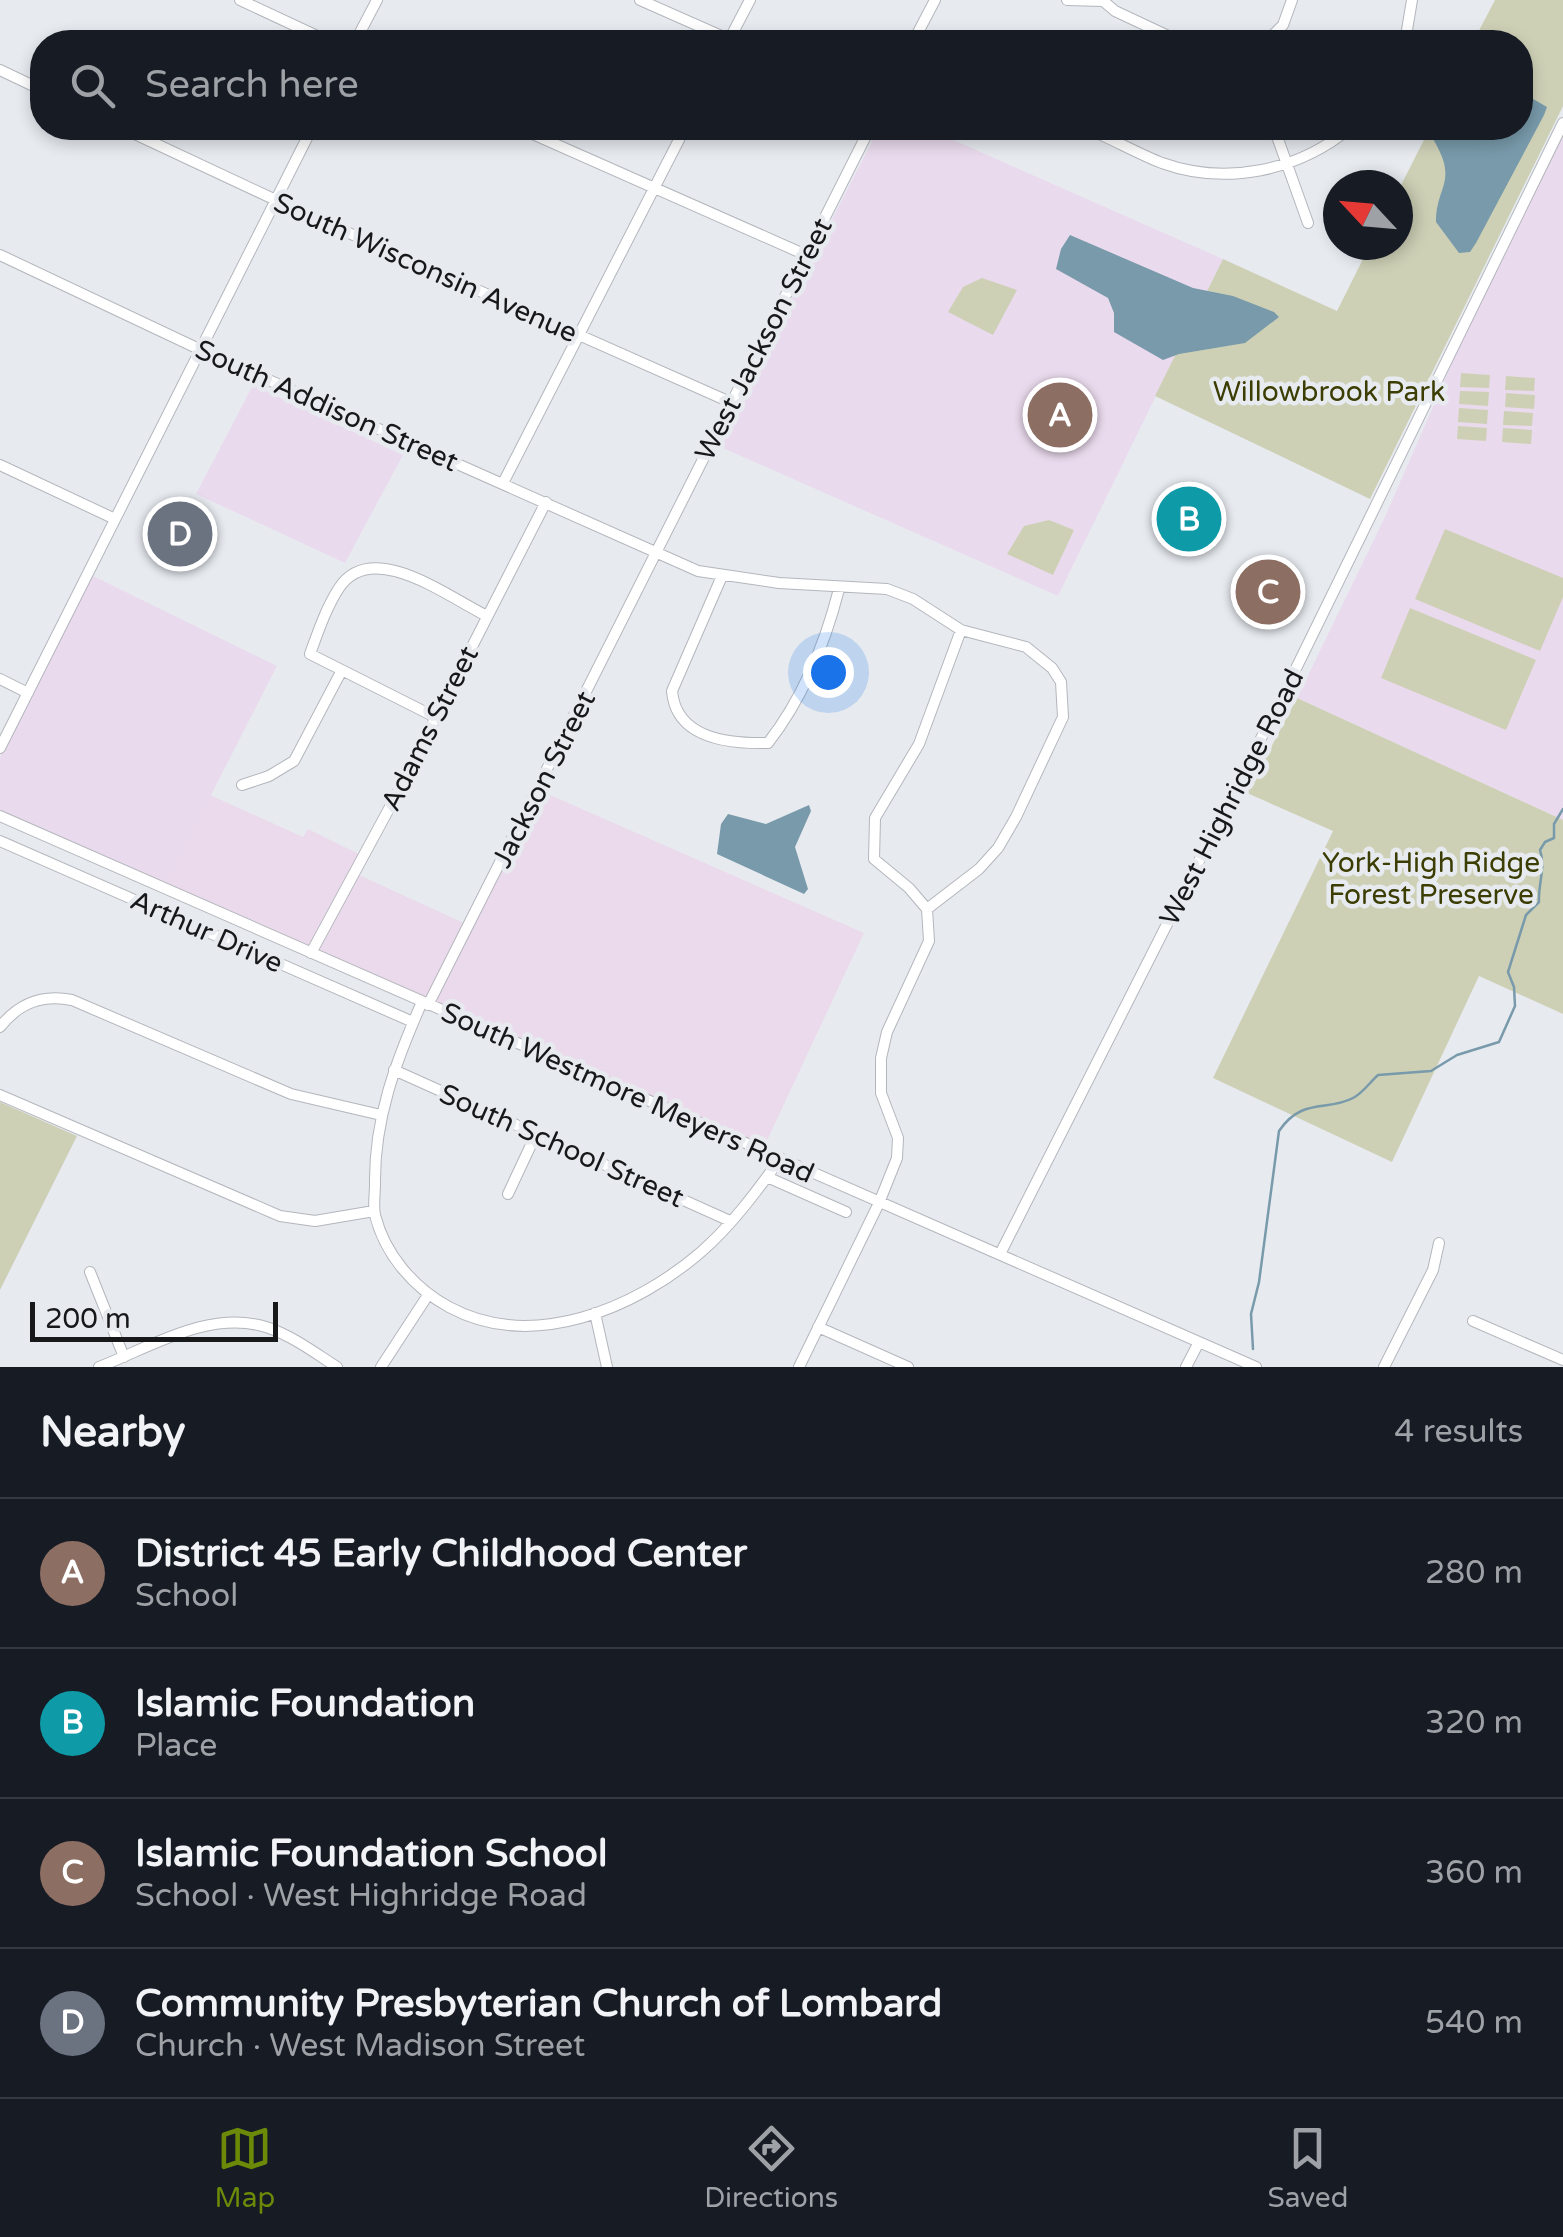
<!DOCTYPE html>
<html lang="en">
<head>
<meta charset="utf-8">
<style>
  body { margin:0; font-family:"Varela Round",sans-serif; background:#242831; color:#f1f3f6 }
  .compass { position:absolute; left:1323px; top:170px; width:90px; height:90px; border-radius:50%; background:#171b24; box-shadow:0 5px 15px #0003; rotate:296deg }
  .scale { position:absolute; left:30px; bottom:25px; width:248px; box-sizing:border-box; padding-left:10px; border:5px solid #17181a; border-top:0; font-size:28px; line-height:35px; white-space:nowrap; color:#17181a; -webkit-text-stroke:8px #e7ebf0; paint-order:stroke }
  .you { position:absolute; left:828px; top:672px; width:35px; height:35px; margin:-25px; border:8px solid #fff; border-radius:50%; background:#1a73e8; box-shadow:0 0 0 15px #1a73e833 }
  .badge { display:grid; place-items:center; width:65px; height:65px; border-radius:50%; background:#6c8a08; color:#fff; font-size:32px; font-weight:700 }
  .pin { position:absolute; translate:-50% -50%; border:5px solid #fff; box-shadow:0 2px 10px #0006 }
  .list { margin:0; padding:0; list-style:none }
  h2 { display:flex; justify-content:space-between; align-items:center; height:130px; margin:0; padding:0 40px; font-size:42px }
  h2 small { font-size:32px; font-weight:400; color:#9ea1a6 }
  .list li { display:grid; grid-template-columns:65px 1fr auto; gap:30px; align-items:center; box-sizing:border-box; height:150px; padding:0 40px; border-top:2px solid #363941 }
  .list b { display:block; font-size:38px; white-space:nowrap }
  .list p { margin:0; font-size:32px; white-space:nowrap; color:#9ea1a6 }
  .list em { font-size:32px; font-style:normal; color:#9ea1a6 }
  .icon { flex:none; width:55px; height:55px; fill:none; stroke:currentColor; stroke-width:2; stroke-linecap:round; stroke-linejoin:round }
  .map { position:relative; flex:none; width:1563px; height:1367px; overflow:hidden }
  .search { position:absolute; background:#171b24; box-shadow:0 5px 15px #0003; left:30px; right:30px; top:30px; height:110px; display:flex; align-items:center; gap:25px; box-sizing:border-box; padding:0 35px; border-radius:40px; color:#9ea1a6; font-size:38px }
  .sheet { height:730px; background:#171b24 }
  nav { display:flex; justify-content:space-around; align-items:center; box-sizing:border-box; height:140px; border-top:2px solid #363941; background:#171b24; font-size:28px; color:#9ea1a6 }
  nav a { display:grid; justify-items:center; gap:5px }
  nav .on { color:#6c8a08 }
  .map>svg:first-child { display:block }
  .commercial { fill:#ebdaeb }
  .education { fill:#eadaed }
  .green { fill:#ced0b6 }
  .water { fill:#789aaa }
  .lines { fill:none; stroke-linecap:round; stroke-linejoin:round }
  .stream { stroke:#789aaa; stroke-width:2.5 }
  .minor-casing { stroke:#b3b6bc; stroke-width:12 }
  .minor { stroke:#fff; stroke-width:10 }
  .labels { text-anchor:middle; stroke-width:9; stroke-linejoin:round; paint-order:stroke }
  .street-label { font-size:28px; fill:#17181a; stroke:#e7ebf0 }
  .park-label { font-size:28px; fill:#3c3d02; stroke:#e7ebf0 }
</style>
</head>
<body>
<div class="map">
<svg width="1563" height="1367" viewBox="0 0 1563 1367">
  <rect width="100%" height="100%" fill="#e7ebf0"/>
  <!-- commercial -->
  <path class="commercial" d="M541,791L864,933L765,1145L434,1002Z
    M210,795L303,837L308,829L363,856L310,946L166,883Z
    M357,874L466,924L427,999L317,949Z"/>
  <!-- education -->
  <path class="education" d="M879,128H926L1223,259L1058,596L716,445Z
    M1563,130V820L1297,698L1384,519L1459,347Z
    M253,385L403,455L345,563L196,494Z
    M91,575L277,666L166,883L0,810V757Z"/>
  <!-- green -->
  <path class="green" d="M1495,0H1563V106L1370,499L1155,396L1223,259L1337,311L1370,245H1398V191L1430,128H1520V42H1473Z
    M982,278L1017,290L993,335L948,312L963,287Z
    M1461,373L1490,375L1489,388L1460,387Z
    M1506,376L1535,378L1534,391L1505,390Z
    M1460,391L1489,392L1488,406L1459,404Z
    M1506,393L1535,395L1534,409L1505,407Z
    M1459,408L1488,410L1487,424L1458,422Z
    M1504,411L1533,413L1532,426L1503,425Z
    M1458,426L1487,428L1486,441L1457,439Z
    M1503,428L1532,430L1531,444L1502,442Z
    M1049,520L1074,530L1053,575L1007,554L1024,526Z
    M1445,529L1563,578V597L1540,651L1415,599Z
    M1410,608L1536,660L1506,730L1381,678Z
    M1297,698L1563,820V1014L1479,976L1392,1162L1213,1078L1333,831L1247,793Z
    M0,1102L77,1136L0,1290Z"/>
  <!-- water -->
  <path class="water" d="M1521,92L1547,107L1544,115L1476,243L1470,252L1459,253L1436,222C1436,185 1459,182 1433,139L1438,128H1520Z
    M1070,235L1193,288L1233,296L1274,312L1279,317L1245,343L1179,354L1163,360L1114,332V313L1108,298L1056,269L1061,249Z
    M809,805L811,811L795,847L808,889L804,894L717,854L721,824L728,814L766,824Z"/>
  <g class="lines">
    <!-- stream -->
    <path class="stream" d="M1253,1349L1251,1314L1259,1282L1279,1131C1302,1097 1327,1112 1353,1098C1363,1093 1370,1082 1378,1075L1431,1071L1457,1055L1499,1042L1515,1006L1514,987L1508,972L1526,915L1539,902C1538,884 1546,867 1540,850L1545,842L1554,838V824L1563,809"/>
    <!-- minor casing -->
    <g class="minor-casing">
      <path id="minor" d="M240,0L330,42
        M640,0L735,42
        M1067,0L1103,1
        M1102,0L1115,11L1181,42
        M355,42L377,0
        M728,42L750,0
        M913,42L935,0
        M1266,42L1283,25L1292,0
        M1405,42L1412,0
        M0,70L42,90
        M122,128L297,210L730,402
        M519,128L806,255
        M1085,128C1111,138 1136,153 1162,163C1226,186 1298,171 1350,128
        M1274,128L1308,223
        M0,255L201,350L698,571L779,583L887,589L913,599L961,630L1026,647L1052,668L1061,682L1063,717L1016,817L998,848L979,869L927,909
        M0,465L115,519
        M503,483L685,128
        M722,576L672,691C676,739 729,744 768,743C803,698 825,644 839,589
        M0,679L28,693
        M435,717L310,654C318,632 326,608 339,588C372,538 448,597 487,616
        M0,748L312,128
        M242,785L269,776L294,761L342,670
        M0,816L1256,1367
        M0,841L413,1022
        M311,953L391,805L546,502
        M422,1002C396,1061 374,1119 375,1184C375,1194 373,1205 375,1215C385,1255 414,1288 449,1307C532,1352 635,1309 701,1252C731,1226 757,1191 780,1159
        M428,1005L870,128
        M0,1027C19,1003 42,994 72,1000L291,1094L381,1115
        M394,1070L730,1221
        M0,1095L280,1216L315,1221L374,1211
        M767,1177L846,1212
        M508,1194L537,1132
        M1000,1254L1283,695L1563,123
        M90,1272L124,1357
        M595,1313L607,1367
        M1473,1321L1563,1360
        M818,1327L908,1367
        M99,1367C151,1347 211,1308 269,1328C294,1337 315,1353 337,1367
        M381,1367L428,1295
        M799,1367L879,1203L897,1158L898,1138L881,1093V1058L887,1032L929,941L927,909L909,888L874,859L875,818L919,744L961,630
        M1186,1367L1199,1342
        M1384,1367L1433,1270L1439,1243"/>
    </g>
    <!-- minor -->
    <use href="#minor" class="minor"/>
  </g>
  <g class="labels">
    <!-- street labels -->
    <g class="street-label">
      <text transform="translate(426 267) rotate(24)" y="10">South Wisconsin Avenue</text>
      <text transform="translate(763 339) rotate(-63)" y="10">West Jackson Street</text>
      <text transform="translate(327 405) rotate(24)" y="10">South Addison Street</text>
      <text transform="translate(429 728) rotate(-63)" y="10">Adams Street</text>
      <text transform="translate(543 779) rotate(-63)" y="10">Jackson Street</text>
      <text transform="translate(1231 797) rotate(-63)" y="10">West Highridge Road</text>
      <text transform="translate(207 931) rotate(24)" y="10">Arthur Drive</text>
      <text transform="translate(628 1092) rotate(24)" y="10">South Westmore Meyers Road</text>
      <text transform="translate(562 1145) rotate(24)" y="10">South School Street</text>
    </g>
    <!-- park labels -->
    <g class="park-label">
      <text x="1329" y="401">Willowbrook Park</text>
      <text x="1431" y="872">York-High Ridge<tspan x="1431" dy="32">Forest Preserve</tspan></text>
    </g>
  </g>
</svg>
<svg class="compass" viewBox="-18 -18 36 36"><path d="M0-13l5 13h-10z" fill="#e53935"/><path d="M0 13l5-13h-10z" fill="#9ea1a6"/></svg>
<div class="scale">200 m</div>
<div class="you"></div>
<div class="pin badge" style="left:1060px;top:415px;background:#8d6e63">A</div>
<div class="pin badge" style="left:1189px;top:519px;background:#0f9aa8">B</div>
<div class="pin badge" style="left:1268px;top:592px;background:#8d6e63">C</div>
<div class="pin badge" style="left:180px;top:534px;background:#6b7280">D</div>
<div class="search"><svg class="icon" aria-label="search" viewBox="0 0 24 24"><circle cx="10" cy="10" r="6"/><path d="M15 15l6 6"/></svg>Search here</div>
</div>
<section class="sheet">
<h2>Nearby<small>4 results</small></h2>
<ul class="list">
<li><span class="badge" style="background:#8d6e63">A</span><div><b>District 45 Early Childhood Center</b><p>School</p></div><em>280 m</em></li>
<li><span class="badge" style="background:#0f9aa8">B</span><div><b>Islamic Foundation</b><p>Place</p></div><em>320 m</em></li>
<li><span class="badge" style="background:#8d6e63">C</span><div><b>Islamic Foundation School</b><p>School · West Highridge Road</p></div><em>360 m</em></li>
<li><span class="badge" style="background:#6b7280">D</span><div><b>Community Presbyterian Church of Lombard</b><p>Church · West Madison Street</p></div><em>540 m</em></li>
</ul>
</section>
<nav>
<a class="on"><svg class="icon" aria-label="map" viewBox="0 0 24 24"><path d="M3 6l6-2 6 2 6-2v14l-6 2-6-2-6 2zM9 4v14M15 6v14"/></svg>Map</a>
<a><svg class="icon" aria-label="directions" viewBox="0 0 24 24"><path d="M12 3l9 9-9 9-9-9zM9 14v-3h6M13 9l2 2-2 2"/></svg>Directions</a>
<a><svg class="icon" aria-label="saved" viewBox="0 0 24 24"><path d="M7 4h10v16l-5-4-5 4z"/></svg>Saved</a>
</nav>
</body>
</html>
